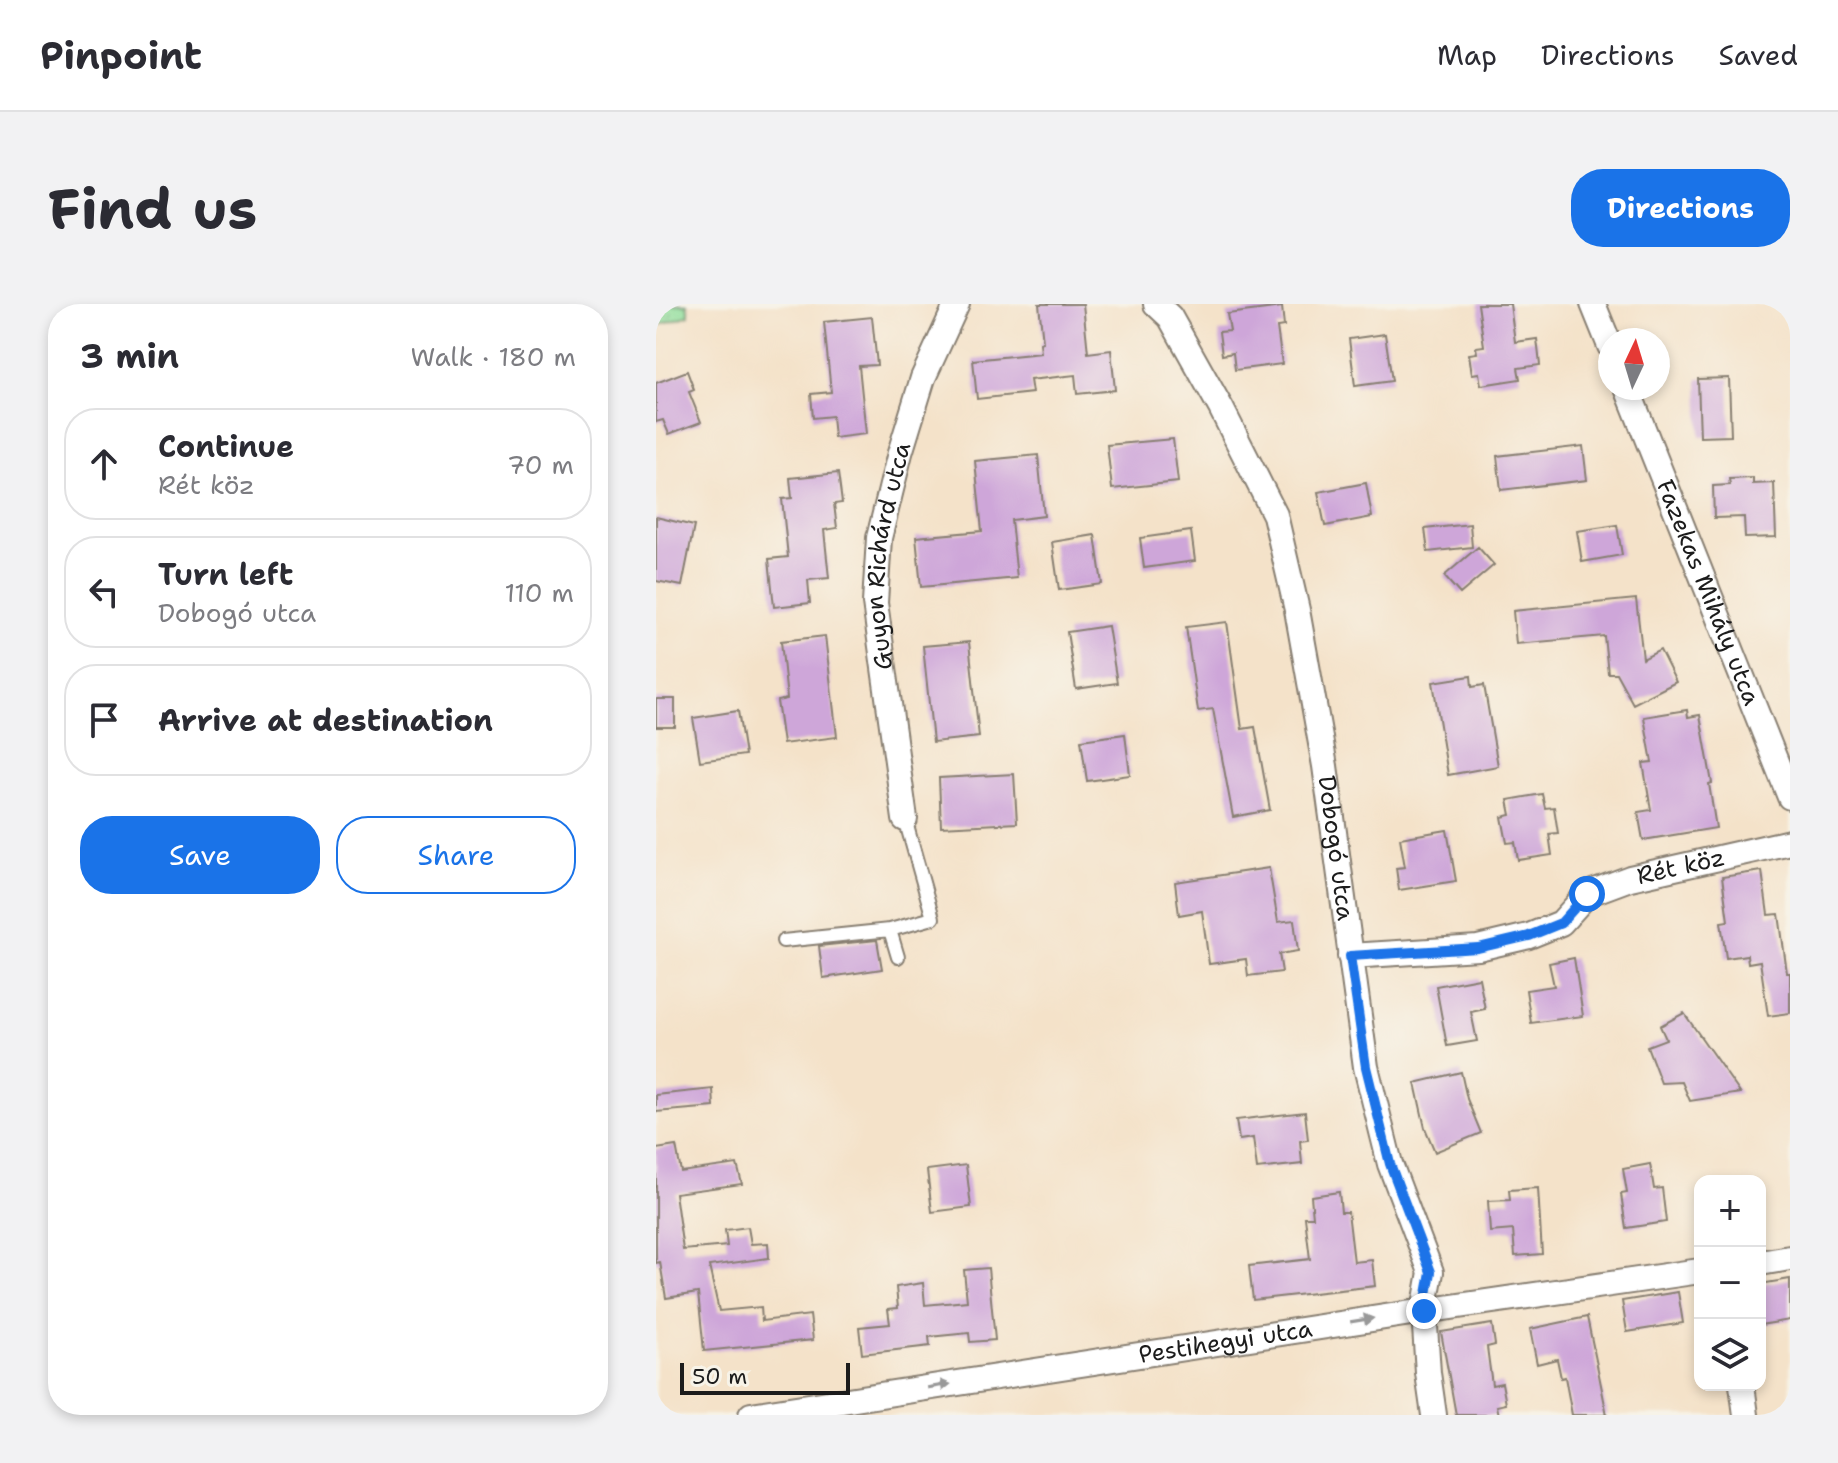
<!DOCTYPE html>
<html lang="en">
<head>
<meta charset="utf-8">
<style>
  body { margin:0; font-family:"Shantell Sans",sans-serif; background:#f2f2f3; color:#2b2b33 }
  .controls { position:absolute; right:24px; bottom:24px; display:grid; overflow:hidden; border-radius:16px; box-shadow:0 4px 12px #0003 }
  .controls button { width:72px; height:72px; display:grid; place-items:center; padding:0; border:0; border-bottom:2px solid #e1e1e2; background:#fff; color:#2b2b33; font:40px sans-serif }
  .compass { position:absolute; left:942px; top:24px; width:72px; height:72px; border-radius:50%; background:#fff; box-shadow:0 4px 12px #0003; rotate:4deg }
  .scale { position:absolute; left:24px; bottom:20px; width:170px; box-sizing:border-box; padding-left:8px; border:4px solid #1c1c1c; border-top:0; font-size:22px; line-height:28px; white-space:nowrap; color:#1c1c1c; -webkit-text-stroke:6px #f7f3e8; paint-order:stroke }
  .stop { position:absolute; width:24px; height:24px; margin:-18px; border:6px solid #1a73e8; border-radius:50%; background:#fff }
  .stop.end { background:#1a73e8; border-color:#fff; box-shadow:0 2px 8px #0008 }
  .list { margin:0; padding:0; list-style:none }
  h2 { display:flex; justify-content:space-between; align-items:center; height:104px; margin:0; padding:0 32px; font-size:34px }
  h2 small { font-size:26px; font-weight:400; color:#7c7c81 }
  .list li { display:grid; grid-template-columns:52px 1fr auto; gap:24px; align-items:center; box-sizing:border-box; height:112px; margin:0 16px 16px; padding:0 16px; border:2px solid #e1e1e2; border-radius:32px }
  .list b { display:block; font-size:30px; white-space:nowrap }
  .list p { margin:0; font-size:26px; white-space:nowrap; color:#7c7c81 }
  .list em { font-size:26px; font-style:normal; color:#7c7c81 }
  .actions { display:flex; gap:16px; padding:24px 32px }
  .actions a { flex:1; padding:18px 0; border:2px solid #1a73e8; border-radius:32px; text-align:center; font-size:28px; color:#1a73e8 }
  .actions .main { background:#1a73e8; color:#fff }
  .icon { flex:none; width:44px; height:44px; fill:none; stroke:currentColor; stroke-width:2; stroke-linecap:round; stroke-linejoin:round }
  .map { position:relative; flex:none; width:1134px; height:1111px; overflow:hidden; border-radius:32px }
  header { display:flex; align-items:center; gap:48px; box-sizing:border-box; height:112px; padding:0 40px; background:#fff; border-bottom:2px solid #e1e1e2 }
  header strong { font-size:38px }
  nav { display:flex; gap:44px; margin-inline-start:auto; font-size:28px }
  .intro { display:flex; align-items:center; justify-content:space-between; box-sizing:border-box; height:192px; padding:0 48px }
  h1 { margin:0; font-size:56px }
  .button { padding:20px 36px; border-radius:32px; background:#1a73e8; color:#fff; font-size:28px; font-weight:700 }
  main { display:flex; gap:48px; padding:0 48px }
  aside { flex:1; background:#fff; border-radius:32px; box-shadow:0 4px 12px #0003 }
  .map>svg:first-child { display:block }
  .park { fill:url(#park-tufts); stroke:#567d5c; stroke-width:2 }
  .building { fill:#cea6d9 }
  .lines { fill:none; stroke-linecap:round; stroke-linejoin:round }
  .service-casing { stroke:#887f72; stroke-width:16 }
  .minor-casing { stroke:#887f72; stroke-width:28 }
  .service { stroke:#fff; stroke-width:12 }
  .minor { stroke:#fff; stroke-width:24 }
  .oneway { fill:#999 }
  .route { stroke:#1a73e8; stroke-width:10 }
  .labels { text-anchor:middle; stroke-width:8; stroke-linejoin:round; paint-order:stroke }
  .street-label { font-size:24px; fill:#1c1c1c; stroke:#f7f3e8 }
</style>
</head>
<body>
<header>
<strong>Pinpoint</strong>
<nav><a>Map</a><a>Directions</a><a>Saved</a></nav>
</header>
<div class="intro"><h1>Find us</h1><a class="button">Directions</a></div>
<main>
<aside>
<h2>3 min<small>Walk · 180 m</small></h2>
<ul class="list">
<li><svg class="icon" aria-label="ahead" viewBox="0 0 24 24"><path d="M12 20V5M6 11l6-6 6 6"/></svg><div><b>Continue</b><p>Rét köz</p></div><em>70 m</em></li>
<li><svg class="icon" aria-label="left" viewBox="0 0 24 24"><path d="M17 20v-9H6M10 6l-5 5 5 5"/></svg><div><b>Turn left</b><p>Dobogó utca</p></div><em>110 m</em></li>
<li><svg class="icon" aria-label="arrive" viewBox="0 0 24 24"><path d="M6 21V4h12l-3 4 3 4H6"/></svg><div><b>Arrive at destination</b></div></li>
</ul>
<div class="actions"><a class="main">Save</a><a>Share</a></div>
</aside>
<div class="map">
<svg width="1134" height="1111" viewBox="0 0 1134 1111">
  <defs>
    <pattern id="park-tufts" width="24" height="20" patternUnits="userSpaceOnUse" patternTransform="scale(2)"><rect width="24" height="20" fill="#91de9c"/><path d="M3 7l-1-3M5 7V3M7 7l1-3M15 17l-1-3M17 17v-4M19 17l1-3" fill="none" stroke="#7cbe86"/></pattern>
  </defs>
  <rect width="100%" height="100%" fill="#f7f3e8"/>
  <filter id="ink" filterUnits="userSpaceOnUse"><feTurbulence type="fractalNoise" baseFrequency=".0125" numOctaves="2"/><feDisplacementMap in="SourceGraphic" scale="16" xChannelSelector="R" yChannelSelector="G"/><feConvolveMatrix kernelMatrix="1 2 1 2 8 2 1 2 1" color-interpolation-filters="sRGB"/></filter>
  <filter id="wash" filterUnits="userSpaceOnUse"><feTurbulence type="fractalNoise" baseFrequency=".006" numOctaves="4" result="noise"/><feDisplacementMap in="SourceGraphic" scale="32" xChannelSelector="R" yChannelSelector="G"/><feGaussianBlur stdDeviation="1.8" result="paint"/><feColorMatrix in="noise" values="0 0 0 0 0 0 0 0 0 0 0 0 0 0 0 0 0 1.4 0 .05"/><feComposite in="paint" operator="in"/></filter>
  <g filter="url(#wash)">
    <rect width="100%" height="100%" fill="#f4e2c9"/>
    <!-- park -->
    <path class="park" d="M0,0H31L33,11L0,22Z"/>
    <g id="blocks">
      <!-- building -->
      <path class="building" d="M383,0H427L432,49L455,46L459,86L421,90L419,71L374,76L376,89L321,95L317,56L385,49L384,39L387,38Z
        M822,0H854L859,38L881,35L884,61L862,64L864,75L825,81L823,69L816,70L813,50L821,49L820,43L828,42Z
        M626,3L628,22L621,23L626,60L579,66L577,49L566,51L563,28L574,27L571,10Z
        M216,13L221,61L203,62L210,130L178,134L176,112L157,114L155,90L175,88L168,18Z
        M729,30L736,77L699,82L693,35Z
        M31,67L38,86L33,88L45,118L13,130L7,116L0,118V79Z
        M1073,74L1075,132L1044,133L1042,75Z
        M517,135L522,178L456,185L451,141Z
        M927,142L931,176L845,186L841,152Z
        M382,151L388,212L355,216L361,274L265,283L260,233L326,227L319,157Z
        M182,169L186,199L178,200L181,224L168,226L173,274L152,276L154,299L118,303L113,255L132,253L126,195L136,194L134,174Z
        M1097,174V180L1118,179L1120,233L1089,234L1088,213L1058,214L1057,182L1074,181L1073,175Z
        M710,179L716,213L669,222L662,188Z
        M0,213L38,222L26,282L0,277Z
        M814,220L816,243L772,248L769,225Z
        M961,221L966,251L926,258L921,227Z
        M535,227L539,257L488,264L484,234Z
        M439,231L446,280L403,286L396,238Z
        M822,243L838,261L804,290L788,272Z
        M980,295L987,355L1004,346L1020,378L977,400L960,369H952L948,332L860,340L857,307Z
        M571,318L586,425L599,423L614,506L577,513L557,405L542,407L530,323Z
        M452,322L461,379L420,385L411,328Z
        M169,332L181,433L127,440L121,397L131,395L125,337Z
        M313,338L323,433L277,438L267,342Z
        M815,372L816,383L828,381L842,462L792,471L777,378Z
        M0,395H19V423H0Z
        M1031,406L1032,413L1044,411L1056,479L1053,480L1060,524L987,536L982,508L995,506L987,459L996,458L988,413Z
        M82,407L89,451L44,457L37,414Z
        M469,430L474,471L431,477L425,436Z
        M358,470L361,519L285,523L283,474Z
        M886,490L889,504L898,503L902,529L893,530L896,551L862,556L859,538L851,539L846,513L855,511L852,496Z
        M791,526L800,577L743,586L740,564L749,563L744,534Z
        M613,564L622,618L638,616L642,647L623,650L626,668L592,672L590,655L553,660L546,607L523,611L519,578Z
        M1106,567L1112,611L1123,610L1131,669H1134V709L1112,712L1104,657L1092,659L1091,651L1070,654L1065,618L1072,617L1066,573Z
        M221,636L226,665L167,674L163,642Z
        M918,654L927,712L875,719L870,686L898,682L893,659Z
        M823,674L829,705L815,708L821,737L791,742L780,682Z
        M1028,709L1084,789L1034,797L1026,778L1005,779L991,742L1010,735L1004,722Z
        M805,768L811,795L825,829L779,848L769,824L759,779Z
        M57,785L58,803L0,808V791Z
        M649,808L652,836L644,837L646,860L601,865L597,834L583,836L580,816Z
        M20,842L25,868L81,860L86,880L19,889L27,946L71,942L69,926L92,923L95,940L112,939L113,954L53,962L63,1007L105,1003L106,1017L154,1011L157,1036L48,1047L42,989L10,994L4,958L0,959V845Z
        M994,860L998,885L1006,884L1010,918L970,924L965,890L971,889L967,865Z
        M310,861L315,903L276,908L271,866Z
        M882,884L886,950L859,952L857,926L834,928L832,897L854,896L853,886Z
        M683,888L685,908H692L698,958L716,956L719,982L597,996L593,962L654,955L649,913H657L655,892Z
        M332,964L339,1036L314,1038L313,1029L273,1033L274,1042L206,1050L203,1023L234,1020L232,1005L242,1004L240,983L267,979L269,1001L311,997L308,966Z
        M1134,975V1016L1104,1021V980Z
        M1022,988L1027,1019L971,1028L966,997Z
        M931,1013L942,1066L951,1111H916L909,1073L905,1074L901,1055L881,1060L874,1025Z
        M836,1020L839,1041L831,1043L836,1081L846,1079L850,1100L841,1102L843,1111H800L785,1028Z"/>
    </g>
  </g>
  <g filter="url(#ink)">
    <use href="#blocks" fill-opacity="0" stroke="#887f72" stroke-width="2"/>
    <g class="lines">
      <!-- service casing -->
      <g class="service-casing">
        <path id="service" d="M127,637L234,626
          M242,653L234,626L277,614L249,515"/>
      </g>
      <!-- minor casing -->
      <g class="minor-casing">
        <g id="minor">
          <path id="s1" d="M500,0L514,13L565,104L619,211L641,306L669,462L710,763L734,860L775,968L768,1007L772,1069L778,1111"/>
          <path d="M937,0L954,42"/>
          <path id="s2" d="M971,84L1134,493"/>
          <path id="s3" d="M249,515L219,299L223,234L244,149L267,74L301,0"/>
          <path id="s4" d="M694,652L822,644L873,632L905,619L931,590L974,574L1134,538"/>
          <path d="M1104,959L1134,954"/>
          <path d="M1086,1081L1090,1111"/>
          <path id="s5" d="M95,1111L768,1007L1044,967"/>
        </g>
      </g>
      <!-- service -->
      <use href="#service" class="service"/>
      <!-- minor -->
      <use href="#minor" class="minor"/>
    </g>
    <!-- one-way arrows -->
    <defs><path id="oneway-solid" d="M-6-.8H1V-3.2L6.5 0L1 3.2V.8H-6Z" transform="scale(2)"/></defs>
    <g class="oneway">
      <use href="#oneway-solid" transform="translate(706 1016) rotate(-9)"/>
      <use href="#oneway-solid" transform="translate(283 1082) rotate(-9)"/>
    </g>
  </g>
  <g class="lines" filter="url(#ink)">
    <!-- route -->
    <path class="route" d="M768,1007L775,968L734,860L710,763L694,652L822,644L873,632L905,619L931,590"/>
  </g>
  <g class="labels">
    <!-- street labels -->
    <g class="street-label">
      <text dy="8" stroke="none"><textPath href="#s3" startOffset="266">Guyon Richárd utca</textPath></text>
      <text dy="8" stroke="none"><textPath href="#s2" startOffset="220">Fazekas Mihály utca</textPath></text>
      <text dy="8" stroke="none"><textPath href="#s1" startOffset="582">Dobogó utca</textPath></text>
      <text dy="8" stroke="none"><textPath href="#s4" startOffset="352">Rét köz</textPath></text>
      <text dy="8" stroke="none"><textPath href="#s5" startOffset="480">Pestihegyi utca</textPath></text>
    </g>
  </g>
</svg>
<div class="controls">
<button>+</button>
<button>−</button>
<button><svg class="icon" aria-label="layers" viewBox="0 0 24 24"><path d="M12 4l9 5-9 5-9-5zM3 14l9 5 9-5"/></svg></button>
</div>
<svg class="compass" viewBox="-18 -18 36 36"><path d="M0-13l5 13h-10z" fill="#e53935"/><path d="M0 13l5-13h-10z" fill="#7c7c81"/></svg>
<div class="scale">50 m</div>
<div class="stop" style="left:931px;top:590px"></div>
<div class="stop end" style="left:768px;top:1007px"></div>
</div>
</main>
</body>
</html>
